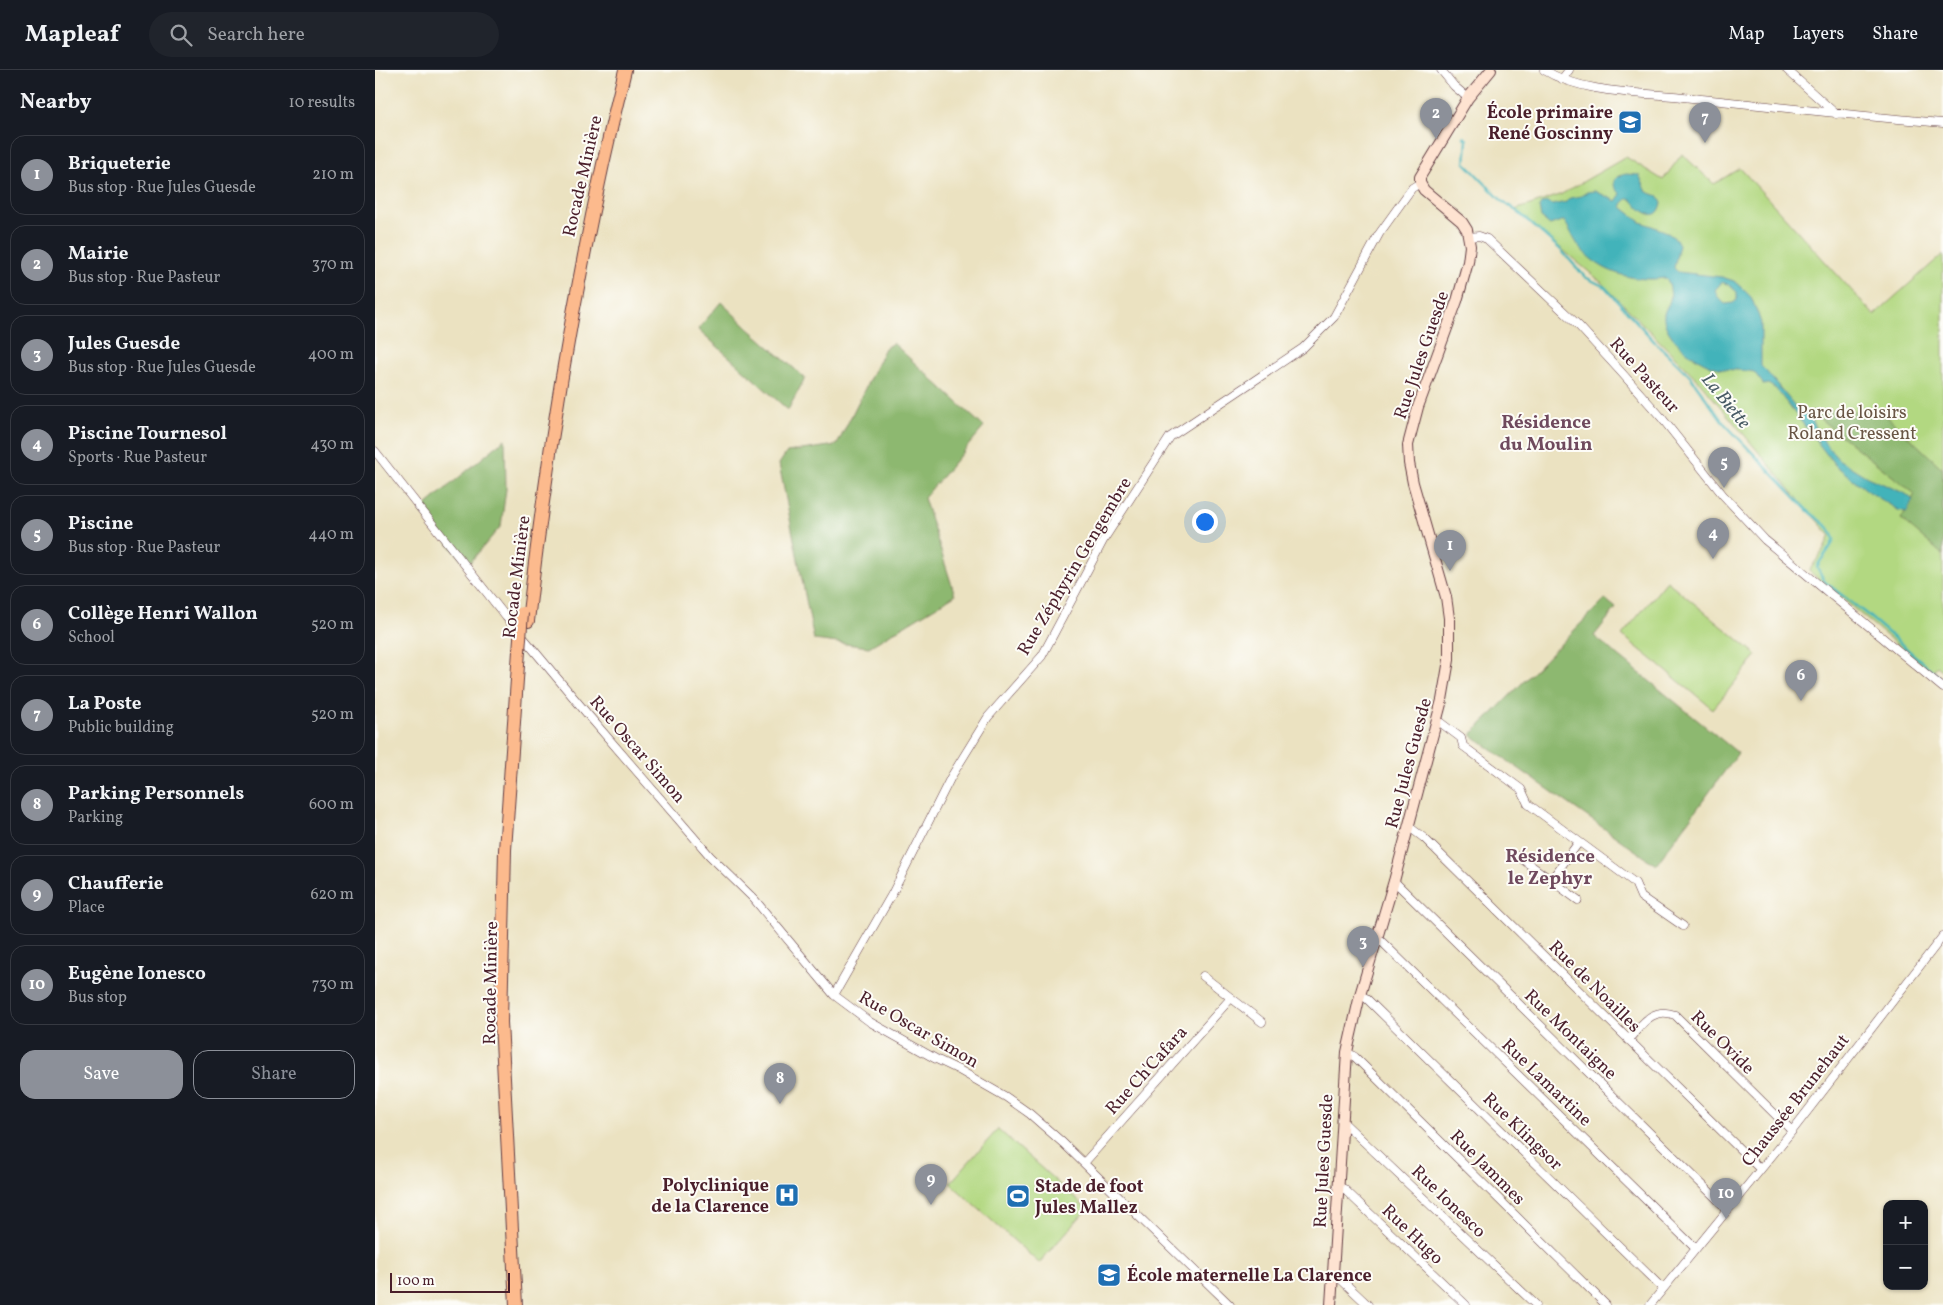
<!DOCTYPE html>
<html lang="en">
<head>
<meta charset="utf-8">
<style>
  body { margin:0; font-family:Vollkorn,serif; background:#20242c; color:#f1f3f6 }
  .controls { position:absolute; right:15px; bottom:15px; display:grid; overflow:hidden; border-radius:10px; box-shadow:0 1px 4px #0004 }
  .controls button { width:45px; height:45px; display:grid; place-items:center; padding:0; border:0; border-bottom:1px solid #363941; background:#171b24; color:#f1f3f6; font:25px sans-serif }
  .scale { position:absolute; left:15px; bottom:12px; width:120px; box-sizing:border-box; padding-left:5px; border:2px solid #4a1f2b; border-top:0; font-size:14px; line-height:18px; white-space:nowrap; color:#4a1f2b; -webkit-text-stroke:4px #fdfcf7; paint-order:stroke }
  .you { position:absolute; left:829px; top:451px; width:18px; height:18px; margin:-12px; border:4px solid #fff; border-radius:50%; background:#1a73e8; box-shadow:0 0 0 8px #1a73e833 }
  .badge { display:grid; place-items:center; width:32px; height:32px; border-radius:50%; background:#8c9099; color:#fff; font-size:16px; font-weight:700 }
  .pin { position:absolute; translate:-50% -41px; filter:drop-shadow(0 1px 2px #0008) }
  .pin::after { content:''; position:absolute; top:26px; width:18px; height:15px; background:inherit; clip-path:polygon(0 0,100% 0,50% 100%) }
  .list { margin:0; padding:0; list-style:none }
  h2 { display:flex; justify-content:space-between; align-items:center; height:65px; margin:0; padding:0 20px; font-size:21px }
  h2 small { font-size:16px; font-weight:400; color:#9ea1a6 }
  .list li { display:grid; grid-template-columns:32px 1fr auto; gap:15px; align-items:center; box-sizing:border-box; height:80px; margin:0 10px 10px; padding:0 10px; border:1px solid #363941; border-radius:15px }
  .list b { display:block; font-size:19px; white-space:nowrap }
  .list p { margin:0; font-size:16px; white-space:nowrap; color:#9ea1a6 }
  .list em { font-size:16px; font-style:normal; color:#9ea1a6 }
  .actions { display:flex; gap:10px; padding:15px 20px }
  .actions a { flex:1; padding:11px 0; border:1px solid #8c9099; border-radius:15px; text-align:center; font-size:18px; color:#8c9099 }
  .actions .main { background:#8c9099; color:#fff }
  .icon { flex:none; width:28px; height:28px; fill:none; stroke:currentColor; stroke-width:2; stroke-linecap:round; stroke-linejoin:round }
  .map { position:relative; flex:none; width:1568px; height:1235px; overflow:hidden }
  header { display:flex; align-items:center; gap:30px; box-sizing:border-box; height:70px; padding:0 25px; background:#171b24; border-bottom:1px solid #363941 }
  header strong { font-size:24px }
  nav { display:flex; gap:28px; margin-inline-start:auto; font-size:18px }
  .search { width:350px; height:45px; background:#20242c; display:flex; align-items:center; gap:12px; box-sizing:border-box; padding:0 18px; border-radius:28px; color:#9ea1a6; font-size:19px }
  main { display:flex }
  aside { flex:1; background:#171b24 }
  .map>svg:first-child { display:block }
  .green { fill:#b2d881; stroke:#7e7c56 }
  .forest { fill:#8db86f; stroke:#6c6c4d }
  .water { fill:#43b3ba; stroke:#466972; fill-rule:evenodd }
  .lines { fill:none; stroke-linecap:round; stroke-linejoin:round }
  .stream { stroke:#43b3ba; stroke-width:2.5 }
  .minor-casing { stroke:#623c42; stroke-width:9 }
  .secondary-casing { stroke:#623c42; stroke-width:12 }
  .trunk-casing { stroke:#623c42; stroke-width:14 }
  .minor { stroke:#fff; stroke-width:8 }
  .secondary { stroke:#fee3d1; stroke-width:10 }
  .trunk { stroke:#fcba8d; stroke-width:12 }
  .trunk-bridge-casing { stroke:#623c42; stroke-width:14; stroke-linecap:butt }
  .trunk-bridge { stroke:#fcba8d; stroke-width:12 }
  .labels { text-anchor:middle; stroke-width:4; stroke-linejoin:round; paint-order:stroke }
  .poi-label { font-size:18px; font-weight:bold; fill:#4a1f2b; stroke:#fdfcf7; text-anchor:end }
  .street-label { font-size:18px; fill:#4a1f2b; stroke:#fdfcf7 }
  .park-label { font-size:18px; fill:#695645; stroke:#fdfcf7 }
  .water-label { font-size:19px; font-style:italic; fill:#475a64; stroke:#fdfcf7 }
  .neighbourhood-label { font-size:19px; font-weight:bold; fill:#704a5e; stroke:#fdfcf7 }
</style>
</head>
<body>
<header>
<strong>Mapleaf</strong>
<div class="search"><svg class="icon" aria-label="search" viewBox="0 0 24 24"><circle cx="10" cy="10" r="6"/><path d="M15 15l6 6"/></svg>Search here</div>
<nav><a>Map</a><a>Layers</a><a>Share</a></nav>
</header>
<main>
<aside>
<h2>Nearby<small>10 results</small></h2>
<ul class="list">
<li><span class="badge">1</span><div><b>Briqueterie</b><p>Bus stop · Rue Jules Guesde</p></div><em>210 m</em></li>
<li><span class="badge">2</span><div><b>Mairie</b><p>Bus stop · Rue Pasteur</p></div><em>370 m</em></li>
<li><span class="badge">3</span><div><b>Jules Guesde</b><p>Bus stop · Rue Jules Guesde</p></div><em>400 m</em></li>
<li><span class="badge">4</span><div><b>Piscine Tournesol</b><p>Sports · Rue Pasteur</p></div><em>430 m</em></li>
<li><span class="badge">5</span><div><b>Piscine</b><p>Bus stop · Rue Pasteur</p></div><em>440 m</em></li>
<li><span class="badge">6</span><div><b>Collège Henri Wallon</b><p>School</p></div><em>520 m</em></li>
<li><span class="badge">7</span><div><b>La Poste</b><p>Public building</p></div><em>520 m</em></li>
<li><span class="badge">8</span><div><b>Parking Personnels</b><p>Parking</p></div><em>600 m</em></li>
<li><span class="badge">9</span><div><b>Chaufferie</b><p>Place</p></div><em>620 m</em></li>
<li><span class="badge">10</span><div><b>Eugène Ionesco</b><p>Bus stop</p></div><em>730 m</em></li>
</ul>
<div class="actions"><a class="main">Save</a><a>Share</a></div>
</aside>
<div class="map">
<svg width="1568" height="1235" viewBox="0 0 1568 1235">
  <rect width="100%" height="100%" fill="#fdfcf7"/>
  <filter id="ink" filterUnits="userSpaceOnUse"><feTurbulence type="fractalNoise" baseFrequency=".02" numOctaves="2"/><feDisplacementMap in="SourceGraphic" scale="10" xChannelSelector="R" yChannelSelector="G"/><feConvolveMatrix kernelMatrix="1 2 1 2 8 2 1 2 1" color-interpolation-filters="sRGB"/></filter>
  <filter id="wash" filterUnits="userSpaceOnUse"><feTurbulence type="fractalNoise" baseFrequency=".0096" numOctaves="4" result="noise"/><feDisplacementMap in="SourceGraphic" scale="20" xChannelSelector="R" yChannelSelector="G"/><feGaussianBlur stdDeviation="1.12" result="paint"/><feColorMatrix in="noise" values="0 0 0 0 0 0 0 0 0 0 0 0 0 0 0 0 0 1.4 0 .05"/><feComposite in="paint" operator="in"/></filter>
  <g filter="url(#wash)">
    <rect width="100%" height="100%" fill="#ebe2c1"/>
    <!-- green -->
    <path class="green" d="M1307,84L1339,114L1365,98L1499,245L1568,184V601L1562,596L1556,603L1434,501L1449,479L1455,465L1429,436L1323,310L1225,211L1140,140L1185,125L1251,87L1288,110Z
      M1292,511L1382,585L1338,639L1247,565Z
      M623,1059L712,1139L664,1193L575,1113Z"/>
    <!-- forest -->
    <path class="forest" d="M346,232L374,259L430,308L413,340L323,259Z
      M518,273L609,357L549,428L580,525L494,577L439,570L404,394L412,382L462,375L510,278Z
      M1435,341H1506L1568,399V485L1526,449L1540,424Z
      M130,369L131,419L126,456L92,496L45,440Z
      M1230,529L1241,538L1219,566L1363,683L1281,795L1096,665Z"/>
    <!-- water -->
    <path class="water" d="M1251,104L1264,105L1272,122L1283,126L1287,133C1282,156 1264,139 1256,129H1252L1247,134V137L1266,152L1290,161L1301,169L1304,175L1299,198L1303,202L1347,207L1359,211L1369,220L1376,227L1383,244L1386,253V296L1391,301L1424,341L1435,347L1450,373L1463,389L1492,407L1531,424L1538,430L1532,442L1523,440L1493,421L1460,395L1401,319L1393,314L1389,315L1379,302C1366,299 1353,301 1340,297C1322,292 1286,266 1289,244C1290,239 1294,235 1295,230C1297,225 1294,211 1291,208C1287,208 1284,209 1279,209C1251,210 1220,199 1203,175C1198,168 1195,159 1189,151H1186L1175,155L1166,148L1164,137L1167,133L1174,132L1177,135L1191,132L1195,128L1206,126L1212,122L1220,121L1241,131L1246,124C1236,115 1235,108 1251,104ZM1347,212L1354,215L1362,222V230L1358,233L1350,234L1343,227L1340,220Z"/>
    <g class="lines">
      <!-- stream -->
      <path class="stream" d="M1089,67L1092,70L1090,93L1127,131L1143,142L1185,179L1210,207L1230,217L1277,269L1315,306L1347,351L1432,440L1454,458L1459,469C1455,481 1447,486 1442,497L1450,512L1490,543L1568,610"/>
    </g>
  </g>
  <g filter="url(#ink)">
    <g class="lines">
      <!-- minor casing -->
      <g class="minor-casing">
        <path id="minor" d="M1066,0L1079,16L1093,28
          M1169,0C1210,25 1270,22 1317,28C1401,37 1484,46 1568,53
          M1412,0L1461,44
          M1187,9L1194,0
          M1094,167L1104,166L1112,169L1204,256L1246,302L1286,347L1348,425L1390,470L1568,618
          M0,381L131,547L214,646L335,786L379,829L459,925L495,952L561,989L584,1000L631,1027L655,1044L688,1073L855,1235
          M1062,650L1086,668L1088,676L1146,719L1153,734L1260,813L1266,827L1308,856
          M1033,756L1049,768L1385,1099
          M1143,786L1203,830
          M1176,810L1204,772
          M1019,811L1352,1139
          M1002,867L1320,1178
          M828,906L887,952
          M459,925L517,824L576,707L613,647L667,586L729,469L795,367L928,278L959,247L1004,164L1037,118L1045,113
          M985,925L991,928L1288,1219
          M1253,970C1267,955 1277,936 1300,945L1417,1061
          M972,982L980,987L1231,1235
          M966,1050L1161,1235
          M709,1093L856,928
          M962,1116L969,1119L1091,1235
          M958,1202L993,1235
          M1275,1235L1417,1061L1568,866"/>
      </g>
      <!-- secondary casing -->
      <g class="secondary-casing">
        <path id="secondary" d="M956,1235L972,982L985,925L1019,811L1067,630L1074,590V548L1071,527L1038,413L1034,393L1033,375L1043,337L1082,231L1093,192L1095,176L1092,160L1087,152L1049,120L1045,113V107L1093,28L1116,0"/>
      </g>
      <!-- trunk casing -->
      <g class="trunk-casing">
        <path id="trunk" d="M153,551C174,365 205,182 250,0
          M141,1235L126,952L130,780L144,581"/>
      </g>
      <!-- minor -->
      <use href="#minor" class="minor"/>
      <!-- secondary -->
      <use href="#secondary" class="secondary"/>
      <!-- trunk -->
      <use href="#trunk" class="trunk"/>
      <!-- trunk-bridge casing -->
      <g class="trunk-bridge-casing">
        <path id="trunk-bridge" d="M144,581L147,543"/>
      </g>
      <!-- trunk-bridge -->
      <use href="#trunk-bridge" class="trunk-bridge"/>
    </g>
  </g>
  <!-- icons -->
  <defs>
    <g id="school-square" transform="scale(1.25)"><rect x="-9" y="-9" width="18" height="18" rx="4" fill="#1f6fb2" stroke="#fdfcf7"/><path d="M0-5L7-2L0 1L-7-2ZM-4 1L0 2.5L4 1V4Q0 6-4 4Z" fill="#fff"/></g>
    <g id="hospital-square" transform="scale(1.25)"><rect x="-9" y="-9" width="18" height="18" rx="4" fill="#1f6fb2" stroke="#fdfcf7"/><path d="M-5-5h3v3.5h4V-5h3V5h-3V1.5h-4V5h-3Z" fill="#fff"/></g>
    <g id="stadium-square" transform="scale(1.25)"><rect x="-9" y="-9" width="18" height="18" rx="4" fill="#1f6fb2" stroke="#fdfcf7"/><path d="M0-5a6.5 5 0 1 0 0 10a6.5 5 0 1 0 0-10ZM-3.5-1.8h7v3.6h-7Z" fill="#fff"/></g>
  </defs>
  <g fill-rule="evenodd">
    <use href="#school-square" x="1255" y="52"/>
    <use href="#hospital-square" x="412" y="1125"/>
    <use href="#stadium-square" x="643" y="1126"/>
    <use href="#school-square" x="734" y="1205"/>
  </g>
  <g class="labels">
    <!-- poi labels -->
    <g class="poi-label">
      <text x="1238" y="48">École primaire<tspan x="1238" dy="21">René Goscinny</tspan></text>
      <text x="394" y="1121">Polyclinique<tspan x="394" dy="21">de la Clarence</tspan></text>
      <text x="660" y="1122" text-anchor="start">Stade de foot<tspan x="660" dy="21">Jules Mallez</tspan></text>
      <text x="752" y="1211" text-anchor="start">École maternelle La Clarence</text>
    </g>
    <!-- street labels -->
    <g class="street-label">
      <text transform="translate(207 106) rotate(-77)" y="6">Rocade Minière</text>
      <text transform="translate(1046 285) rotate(-71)" y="6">Rue Jules Guesde</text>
      <text transform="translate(1270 305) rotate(48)" y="6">Rue Pasteur</text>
      <text transform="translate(699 496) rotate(-59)" y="6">Rue Zéphyrin Gengembre</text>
      <text transform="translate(141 507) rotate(-83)" y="6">Rocade Minière</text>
      <text transform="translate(263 679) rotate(49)" y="6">Rue Oscar Simon</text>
      <text transform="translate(1033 693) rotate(-75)" y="6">Rue Jules Guesde</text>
      <text transform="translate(115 913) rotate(-89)" y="6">Rocade Minière</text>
      <text transform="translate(1220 916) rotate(45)" y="6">Rue de Noailles</text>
      <text transform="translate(544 959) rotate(30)" y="6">Rue Oscar Simon</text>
      <text transform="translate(1196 964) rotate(44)" y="6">Rue Montaigne</text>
      <text transform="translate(1348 972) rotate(45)" y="6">Rue Ovide</text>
      <text transform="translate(771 1000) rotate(-48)" y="6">Rue Ch'Cafara</text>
      <text transform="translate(1172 1012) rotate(44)" y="6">Rue Lamartine</text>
      <text transform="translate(1420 1030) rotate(-52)" y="6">Chaussée Brunehaut</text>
      <text transform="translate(1148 1061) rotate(44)" y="6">Rue Klingsor</text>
      <text transform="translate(948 1091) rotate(-87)" y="6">Rue Jules Guesde</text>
      <text transform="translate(1113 1097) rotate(45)" y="6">Rue Jammes</text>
      <text transform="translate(1074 1131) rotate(44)" y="6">Rue Ionesco</text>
      <text transform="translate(1038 1164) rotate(44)" y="6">Rue Hugo</text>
    </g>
    <!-- park labels -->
    <g class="park-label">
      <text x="1477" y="348">Parc de loisirs<tspan x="1477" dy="21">Roland Cressent</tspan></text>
    </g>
    <!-- water labels -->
    <g class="water-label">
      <text transform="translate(1352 330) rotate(51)" y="7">La Biette</text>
    </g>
    <!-- neighbourhood labels -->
    <g class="neighbourhood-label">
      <text x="1171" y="358">Résidence<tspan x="1171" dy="22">du Moulin</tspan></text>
      <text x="1175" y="792">Résidence<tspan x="1175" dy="22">le Zephyr</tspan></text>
    </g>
  </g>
</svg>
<div class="controls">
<button>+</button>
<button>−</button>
</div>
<div class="scale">100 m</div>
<div class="you"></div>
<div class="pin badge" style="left:1075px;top:501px">1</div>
<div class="pin badge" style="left:1061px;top:69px">2</div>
<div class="pin badge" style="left:988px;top:897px">3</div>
<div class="pin badge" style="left:1338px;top:489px">4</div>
<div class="pin badge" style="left:1349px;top:418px">5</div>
<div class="pin badge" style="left:1426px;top:631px">6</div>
<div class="pin badge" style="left:1330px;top:73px">7</div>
<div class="pin badge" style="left:405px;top:1034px">8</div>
<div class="pin badge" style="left:556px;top:1135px">9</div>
<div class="pin badge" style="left:1351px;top:1149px">10</div>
</div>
</main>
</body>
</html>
